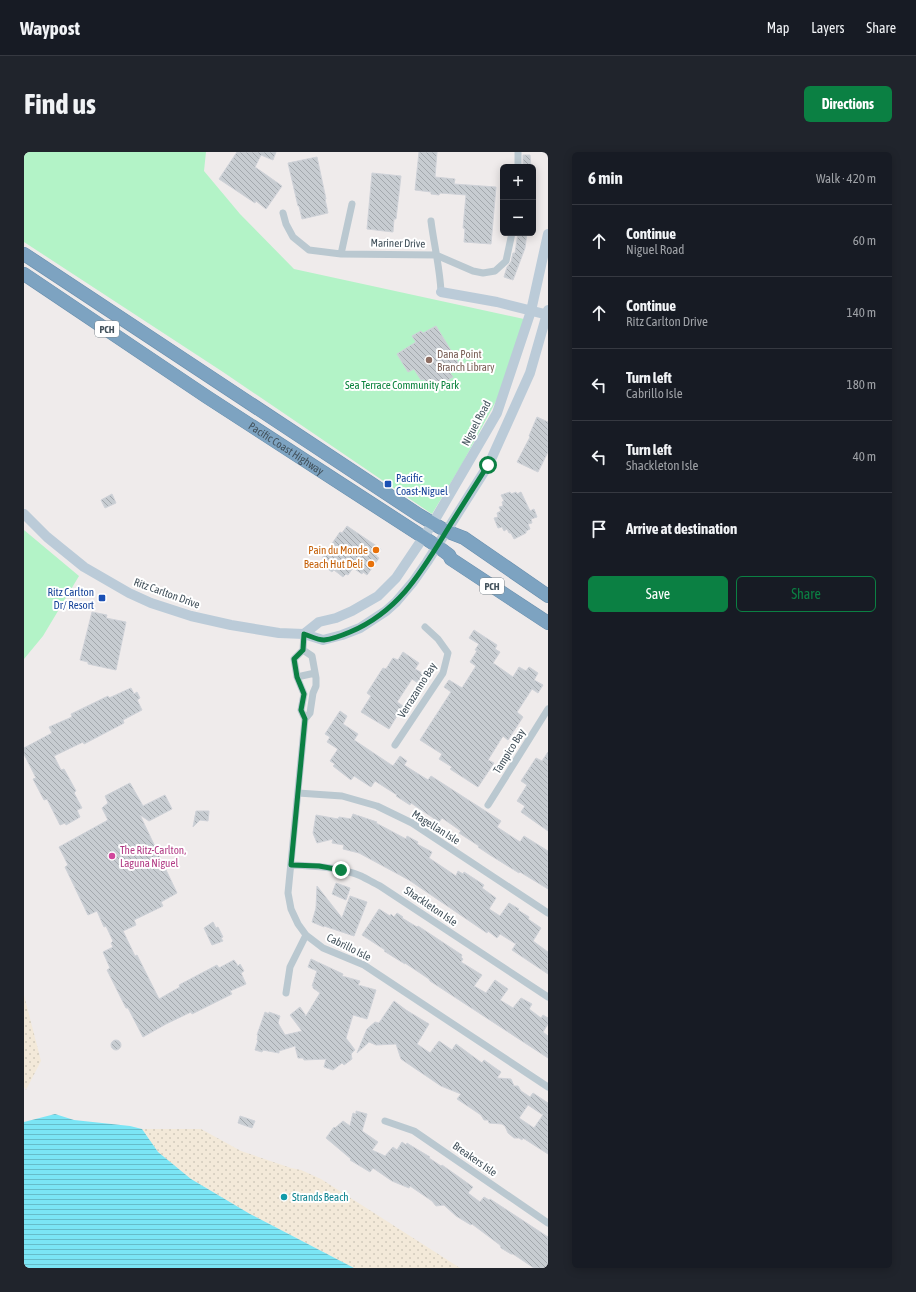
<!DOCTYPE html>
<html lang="en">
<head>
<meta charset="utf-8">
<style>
  body { margin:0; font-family:"Asap Condensed",sans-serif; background:#20242c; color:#f1f3f6 }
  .controls { position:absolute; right:12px; top:12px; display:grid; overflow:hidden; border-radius:6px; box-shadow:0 2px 10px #0003 }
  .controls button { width:36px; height:36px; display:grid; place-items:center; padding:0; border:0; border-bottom:1px solid #363941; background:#171b24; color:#f1f3f6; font:20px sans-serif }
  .stop { position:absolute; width:12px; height:12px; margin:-9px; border:3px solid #0b8043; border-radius:50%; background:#fff }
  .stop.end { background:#0b8043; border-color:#fff; box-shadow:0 1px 4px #0008 }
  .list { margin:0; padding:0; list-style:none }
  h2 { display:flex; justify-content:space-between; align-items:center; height:52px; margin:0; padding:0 16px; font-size:17px }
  h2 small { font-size:13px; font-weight:400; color:#9ea1a6 }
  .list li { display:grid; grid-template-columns:26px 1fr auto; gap:12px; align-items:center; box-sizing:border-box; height:72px; padding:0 16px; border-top:1px solid #363941 }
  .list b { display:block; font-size:15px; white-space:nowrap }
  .list p { margin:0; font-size:13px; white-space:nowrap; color:#9ea1a6 }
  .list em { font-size:13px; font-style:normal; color:#9ea1a6 }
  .actions { display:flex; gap:8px; padding:12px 16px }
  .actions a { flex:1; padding:9px 0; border:1px solid #0b8043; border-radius:6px; text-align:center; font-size:14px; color:#0b8043 }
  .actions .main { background:#0b8043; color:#fff }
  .icon { flex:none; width:22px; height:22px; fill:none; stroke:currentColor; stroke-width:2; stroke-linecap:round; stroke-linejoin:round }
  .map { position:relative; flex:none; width:524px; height:1116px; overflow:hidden; border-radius:6px }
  header { display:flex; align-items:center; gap:24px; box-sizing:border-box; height:56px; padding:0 20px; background:#171b24; border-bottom:1px solid #363941 }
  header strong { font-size:19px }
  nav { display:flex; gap:22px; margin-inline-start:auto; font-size:14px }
  .intro { display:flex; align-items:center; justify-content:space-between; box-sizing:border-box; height:96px; padding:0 24px }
  h1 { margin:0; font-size:28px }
  .button { padding:10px 18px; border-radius:6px; background:#0b8043; color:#fff; font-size:14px; font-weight:700 }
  main { display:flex; gap:24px; padding:0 24px }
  aside { flex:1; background:#171b24; border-radius:6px; box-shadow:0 2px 10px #0003 }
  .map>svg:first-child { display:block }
  .sand { fill:url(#sand-dots) }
  .park { fill:#b3f3c7 }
  .water { fill:url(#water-rules) }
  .building { fill:url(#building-back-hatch); stroke:#cfd2d8; fill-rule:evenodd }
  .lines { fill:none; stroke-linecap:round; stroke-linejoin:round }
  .highway-casing { stroke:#688ead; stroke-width:14 }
  .street { stroke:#bac8d0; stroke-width:7 }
  .secondary { stroke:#bbcbd8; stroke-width:10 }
  .highway { stroke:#7da3c1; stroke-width:13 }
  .route { stroke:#0b8043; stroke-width:5 }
  .education-dot { fill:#8d6e63; stroke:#fff; stroke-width:1.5 }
  .transit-dot { fill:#1a4fb4; stroke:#fff; stroke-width:1.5 }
  .food-dot { fill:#e8710a; stroke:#fff; stroke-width:1.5 }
  .hotel-dot { fill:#d1479c; stroke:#fff; stroke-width:1.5 }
  .culture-dot { fill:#0f9aa8; stroke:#fff; stroke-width:1.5 }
  .labels { text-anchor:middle; stroke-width:4; stroke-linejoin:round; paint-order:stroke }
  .shield { fill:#fff; stroke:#7b858c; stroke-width:1 }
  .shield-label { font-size:10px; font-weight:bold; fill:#42515b }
  .street-label { font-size:11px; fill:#42515b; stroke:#fff }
  .education-label { font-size:11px; fill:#785e54; stroke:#fff; text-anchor:start }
  .park-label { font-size:11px; fill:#0c833e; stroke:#fff }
  .transit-label { font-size:11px; fill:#164399; stroke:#fff; text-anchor:start }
  .food-label { font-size:11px; fill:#c56008; stroke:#fff; text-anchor:end }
  .hotel-label { font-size:11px; fill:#b23c85; stroke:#fff; text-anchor:start }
  .culture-label { font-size:11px; fill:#0d838f; stroke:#fff; text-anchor:start }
</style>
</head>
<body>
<header>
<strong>Waypost</strong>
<nav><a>Map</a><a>Layers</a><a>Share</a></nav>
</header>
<div class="intro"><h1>Find us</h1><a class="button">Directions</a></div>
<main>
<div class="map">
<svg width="524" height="1116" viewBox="0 0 524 1116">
  <defs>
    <pattern id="sand-dots" width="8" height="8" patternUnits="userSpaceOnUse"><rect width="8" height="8" fill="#f3e9d9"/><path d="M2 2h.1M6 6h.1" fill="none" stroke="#d2cabc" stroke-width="1.8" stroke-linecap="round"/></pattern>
    <pattern id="water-rules" width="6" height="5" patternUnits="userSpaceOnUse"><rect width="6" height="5" fill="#7be5f5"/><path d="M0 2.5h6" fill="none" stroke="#66bcc9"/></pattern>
    <pattern id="building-back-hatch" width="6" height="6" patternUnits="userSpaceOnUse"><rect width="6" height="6" fill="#c7ccd1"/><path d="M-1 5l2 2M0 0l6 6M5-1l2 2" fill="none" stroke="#a3a8ad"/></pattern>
  </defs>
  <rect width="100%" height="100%" fill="#efebeb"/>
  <!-- sand -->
  <path class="sand" d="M0,843L17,909L2,938L0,935Z
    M118,977H177L217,999L267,1016L277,1018L297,1027L436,1116H330L226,1062L167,1027L134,1000Z"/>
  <!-- park -->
  <path class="park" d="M0,0H182L180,19L216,62L270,117L500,167L477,240L438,312L408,362L199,220L0,90Z
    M0,378L55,424L19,484L0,507Z"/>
  <!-- water -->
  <path class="water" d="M31,962L50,968L106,974L118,977L134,1000L167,1027L226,1062L330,1116H0V970Z"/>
  <!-- building -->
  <path class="building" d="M213,0H252L249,8L237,3L231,15L258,34L242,57L232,49L231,51L195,27Z
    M395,0H413L411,25L431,27L430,32L472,35L467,92L440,90L441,77L439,76L442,43L416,41L415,43L407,42V40L391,38Z
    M499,3H506L507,15H499Z
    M293,5L302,47H301L304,61L278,67L275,54H274L264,11Z
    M348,21L377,24L372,67H370L369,80L343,77Z
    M494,81H503L501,96L489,128L480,125L483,115L487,110L489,101H491Z
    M412,174L437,215L426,221L429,225L419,231L418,228L405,236L400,227L397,228L390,217L384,220L373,202L392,190L388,184L397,179L399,181Z
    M513,265L524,270V300L514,320L493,310L506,285L505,284Z
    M486,340L487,342L492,340L493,342L497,340L506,359L510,357L513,365L507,367L508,371L504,372L506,377L502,379V381L490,387L487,381H485L483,377L480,379L478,375L474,376L470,366L474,365L473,361L477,359L475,355L479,354L478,350L480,349L477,343Z
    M88,342L92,351L81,356L77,348Z
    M323,374L357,397L352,404L355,406L343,423L339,420L338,422L329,416L324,423L322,422L319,425L310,418L308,420L297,412L300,408L298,406L316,380L318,381Z
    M68,460L83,463L82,466L102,470L92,518L64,512V510L56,508Z
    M450,478L473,493L471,497L476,500L469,511L489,525L495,515L502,519L505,515L514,521L510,528L519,533L514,541L508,537L493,560L499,565L484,588L479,584L464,608L470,611L454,635L426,617L428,615L415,607L418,602L396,588L427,540L420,535L425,528L438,536L452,514L446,510L453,499L451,498L455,492L445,486Z
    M379,500L395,511L391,517L400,522L394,531L388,527L373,550L379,554L365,577L337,560L347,544L343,541L359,516L362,517L369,506L374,508Z
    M107,536L110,542L113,540L116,546L113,548L118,558L99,568L100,571L60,592L59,590L30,604L37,618L40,617L52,639L50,641L58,656L53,658L56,665L42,673L41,671L36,673L23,647L20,648L9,627L12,626L0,602V596L28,581L25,575L48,565L47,562L84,544L85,546Z
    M316,559L323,564L319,572L334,582L330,588L369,614L376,604L383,609L380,613L404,628L407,624L477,669L473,675L496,690L500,684L524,699V737L496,720L495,721L466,703L454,695L455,694L435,681L437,679L418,666L415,670L387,651L386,653L372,644L373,643L351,629L347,635L330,624L327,628L309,614L311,612L306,609L314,597L303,590L306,585L301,582Z
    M524,600V679L497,660L501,654L493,649L503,633L497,629L512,606L518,609Z
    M106,631L119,654L141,643L148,657L125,669L116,663L153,741L137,750L139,754L110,768L112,773L99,779L111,804L113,803L135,847L156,835L155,833L193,813L195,816L210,808L214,814L216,812L220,819L217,821L222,832L206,839L208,842L168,862L167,860L142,872L119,885L104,856H102L83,818L86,816L79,800L89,795L87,791L89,789L82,774L80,775L73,759L64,763L41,715L44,713L35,695L84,668L78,656L84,651L81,644Z
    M172,659H185L184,669L176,668L169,675Z
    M329,662L353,670L352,671L382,687L383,684L394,690L393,692L408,700L405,706L432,724L434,719L439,722L440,720L460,733L458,736L472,746L465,757L476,764L485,751L495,757L494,758L505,765L504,767L517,776L509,789L524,800V822L488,798L492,792L476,782L473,786L464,779L463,781L385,728L335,701L319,697L320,693L308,691L309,687L293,691L289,681L292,663L314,667L315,665L327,667Z
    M312,731L326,736L322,748L308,742Z
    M293,734L318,766L326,744L343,750L330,784L300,774V775L288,770L292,756Z
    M355,757L366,764L367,762L370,765L373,761L379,765L378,766L393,775L394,774L438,803L437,805L439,807L437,810L458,823L450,834L462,841L471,828L484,837L476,848L489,856L497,846L508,852L505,857L517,866L519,863L524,866V872L519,880L524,884V906L406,829L405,827L381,811V812L360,799L361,798L338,783Z
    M189,770L192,776L194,775L199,785L197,786L199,789L188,793L180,776Z
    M287,807L319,822L318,824L336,829L334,833L352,838L343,867L329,863L322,886L331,898L327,902L328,907L320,913L318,911L309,918L300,915L302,907L280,908L279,906H274L271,894L255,899V901L239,898L238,900L231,898L234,888H233L234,883H233L241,860L245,862V860L256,864L254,871L261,883L278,879L266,863L276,855L282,864L296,841L289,836V834H288L293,819L284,815Z
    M370,849L382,858L405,872L393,892L406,901L415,889L428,898L432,892L458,911L460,908L477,920L473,926L487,927L490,934H494L497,939L506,945L509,941L524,951V1002L499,986L498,988L495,986H490L484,981L481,974L478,972L465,971L464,968H460L457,963L433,947L437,942L417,934L377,907L372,892L352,893L345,890L333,901L343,877L351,870L355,871ZM504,953L519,963L510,976L495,966Z
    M87 893a5 5 0 1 1 10 0a5 5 0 1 1-10 0Z
    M332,959L343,962L338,979L354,990L348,998L361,1004L369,995L373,998L378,990L382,993L383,991L386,993L406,1005L405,1006L417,1014L418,1013L449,1035L444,1041L456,1050L460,1045L465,1048L466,1047L524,1085V1116H510L489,1102H487L477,1096L476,1093L448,1072L447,1073L432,1064L420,1053L412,1054L408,1049L386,1034L385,1036L368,1029L349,1016L346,1020L326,1008L327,1007L302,986L310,975L311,976L319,969L326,974L329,961L332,962Z
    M216,964L231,969L228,976L214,971Z"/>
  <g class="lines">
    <!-- highway casing -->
    <g class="highway-casing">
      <g id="highway">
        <path d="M0,102L395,363L422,379L440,386L524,444"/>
        <path id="s1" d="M0,122L183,245L413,394L425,403L427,407L524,471"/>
      </g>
    </g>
    <!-- street -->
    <path class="street" d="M494,0V15
      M259,61L262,72L269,85L285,98L317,102L412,103L449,119L459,121L471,119L482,109L488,81
      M407,69C410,93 416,116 417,140
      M317,102L328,52
      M280,482L279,498L270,507L273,525L280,542L277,558L281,567L264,741L267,757L274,772L282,783L299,796L340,813L524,935
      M279,498L288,504L292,526V534L289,541L286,561L281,567
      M273,525L291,521
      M371,593L419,521L424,501L414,487L401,475
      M274,641L318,644L353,654L388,671L524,761
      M464,653L524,557
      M267,713C290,714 315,715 337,724C343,727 350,731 356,734L524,845
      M262,841L266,815L282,783
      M361,969L390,979L524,1071"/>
    <!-- secondary -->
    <path class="secondary" d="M417,140L473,150L524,163
      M0,362L23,385L60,415L105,441L127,451L167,464L207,473L255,481L280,482L299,488L318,483L336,476L362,459L372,450L389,430L403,410L465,312L506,221L524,158
      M280,482L295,470L312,466L328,459L354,444L372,426L409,371L473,261L507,159L524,82"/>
    <!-- highway -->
    <use href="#highway" class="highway"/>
  </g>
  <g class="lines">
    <!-- route -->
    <path class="route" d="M317,718L295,714L267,713L281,567L277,558L280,542L273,525L270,507L279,498L280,482C286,484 294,488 300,488C309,487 319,483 326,480C378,458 400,415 428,370C440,351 452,332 464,313"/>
  </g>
  <!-- markers -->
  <circle class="education-dot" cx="405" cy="208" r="4"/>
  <g class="transit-dot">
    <rect x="360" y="328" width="8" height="8" rx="2"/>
    <rect x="74" y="442" width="8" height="8" rx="2"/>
  </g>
  <g class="food-dot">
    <circle cx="352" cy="398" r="4"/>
    <circle cx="347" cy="412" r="4"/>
  </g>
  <circle class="hotel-dot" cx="88" cy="704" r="4"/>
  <circle class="culture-dot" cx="260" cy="1045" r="4"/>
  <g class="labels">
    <!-- shield labels -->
    <g class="shield">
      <rect x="71" y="169" width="24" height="16" rx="3"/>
      <rect x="456" y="426" width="24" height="16" rx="3"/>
    </g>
    <g class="shield-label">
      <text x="83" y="181">PCH</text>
      <text x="468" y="438">PCH</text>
    </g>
    <!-- street labels -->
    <g class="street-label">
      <text transform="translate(374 91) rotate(1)" y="4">Mariner Drive</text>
      <text transform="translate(452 271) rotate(-62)" y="4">Niguel Road</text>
      <text dy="4" stroke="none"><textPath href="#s1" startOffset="315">Pacific Coast Highway</textPath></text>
      <text transform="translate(143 441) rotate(20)" y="4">Ritz Carlton Drive</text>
      <text transform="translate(393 538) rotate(-58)" y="4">Verrazanno Bay</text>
      <text transform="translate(485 599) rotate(-58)" y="4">Tampico Bay</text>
      <text transform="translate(412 675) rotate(32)" y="4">Magellan Isle</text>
      <text transform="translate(407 754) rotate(34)" y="4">Shackleton Isle</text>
      <text transform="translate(325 795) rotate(26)" y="4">Cabrillo Isle</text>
      <text transform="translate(451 1007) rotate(35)" y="4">Breakers Isle</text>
    </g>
    <!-- education labels -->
    <g class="education-label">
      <text x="413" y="206">Dana Point<tspan x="413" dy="13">Branch Library</tspan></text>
    </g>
    <!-- park labels -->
    <g class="park-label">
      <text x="378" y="237">Sea Terrace Community Park</text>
    </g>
    <!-- transit labels -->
    <g class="transit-label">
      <text x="372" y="330">Pacific<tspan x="372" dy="13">Coast-Niguel</tspan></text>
      <text x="70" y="444" text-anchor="end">Ritz Carlton<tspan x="70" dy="13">Dr/ Resort</tspan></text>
    </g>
    <!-- food labels -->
    <g class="food-label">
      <text x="344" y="402">Pain du Monde</text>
      <text x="339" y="416">Beach Hut Deli</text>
    </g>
    <!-- hotel labels -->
    <g class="hotel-label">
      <text x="96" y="702">The Ritz-Carlton,<tspan x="96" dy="13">Laguna Niguel</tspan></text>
    </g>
    <!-- culture labels -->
    <g class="culture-label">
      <text x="268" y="1049">Strands Beach</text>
    </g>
  </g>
</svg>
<div class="controls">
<button>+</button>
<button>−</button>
</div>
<div class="stop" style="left:464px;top:313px"></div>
<div class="stop end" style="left:317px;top:718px"></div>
</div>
<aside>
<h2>6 min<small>Walk · 420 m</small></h2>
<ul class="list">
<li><svg class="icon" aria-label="ahead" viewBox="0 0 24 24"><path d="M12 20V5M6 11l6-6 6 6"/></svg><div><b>Continue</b><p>Niguel Road</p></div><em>60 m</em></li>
<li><svg class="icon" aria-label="ahead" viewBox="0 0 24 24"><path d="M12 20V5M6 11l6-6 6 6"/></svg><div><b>Continue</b><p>Ritz Carlton Drive</p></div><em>140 m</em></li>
<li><svg class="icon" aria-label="left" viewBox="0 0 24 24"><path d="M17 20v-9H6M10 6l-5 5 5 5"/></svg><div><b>Turn left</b><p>Cabrillo Isle</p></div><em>180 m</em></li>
<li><svg class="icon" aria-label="left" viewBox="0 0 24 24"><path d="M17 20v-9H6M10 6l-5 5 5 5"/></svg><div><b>Turn left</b><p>Shackleton Isle</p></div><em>40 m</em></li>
<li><svg class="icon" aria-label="arrive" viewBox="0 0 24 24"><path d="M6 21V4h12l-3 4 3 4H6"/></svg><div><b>Arrive at destination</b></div></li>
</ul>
<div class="actions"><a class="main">Save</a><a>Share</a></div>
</aside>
</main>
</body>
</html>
